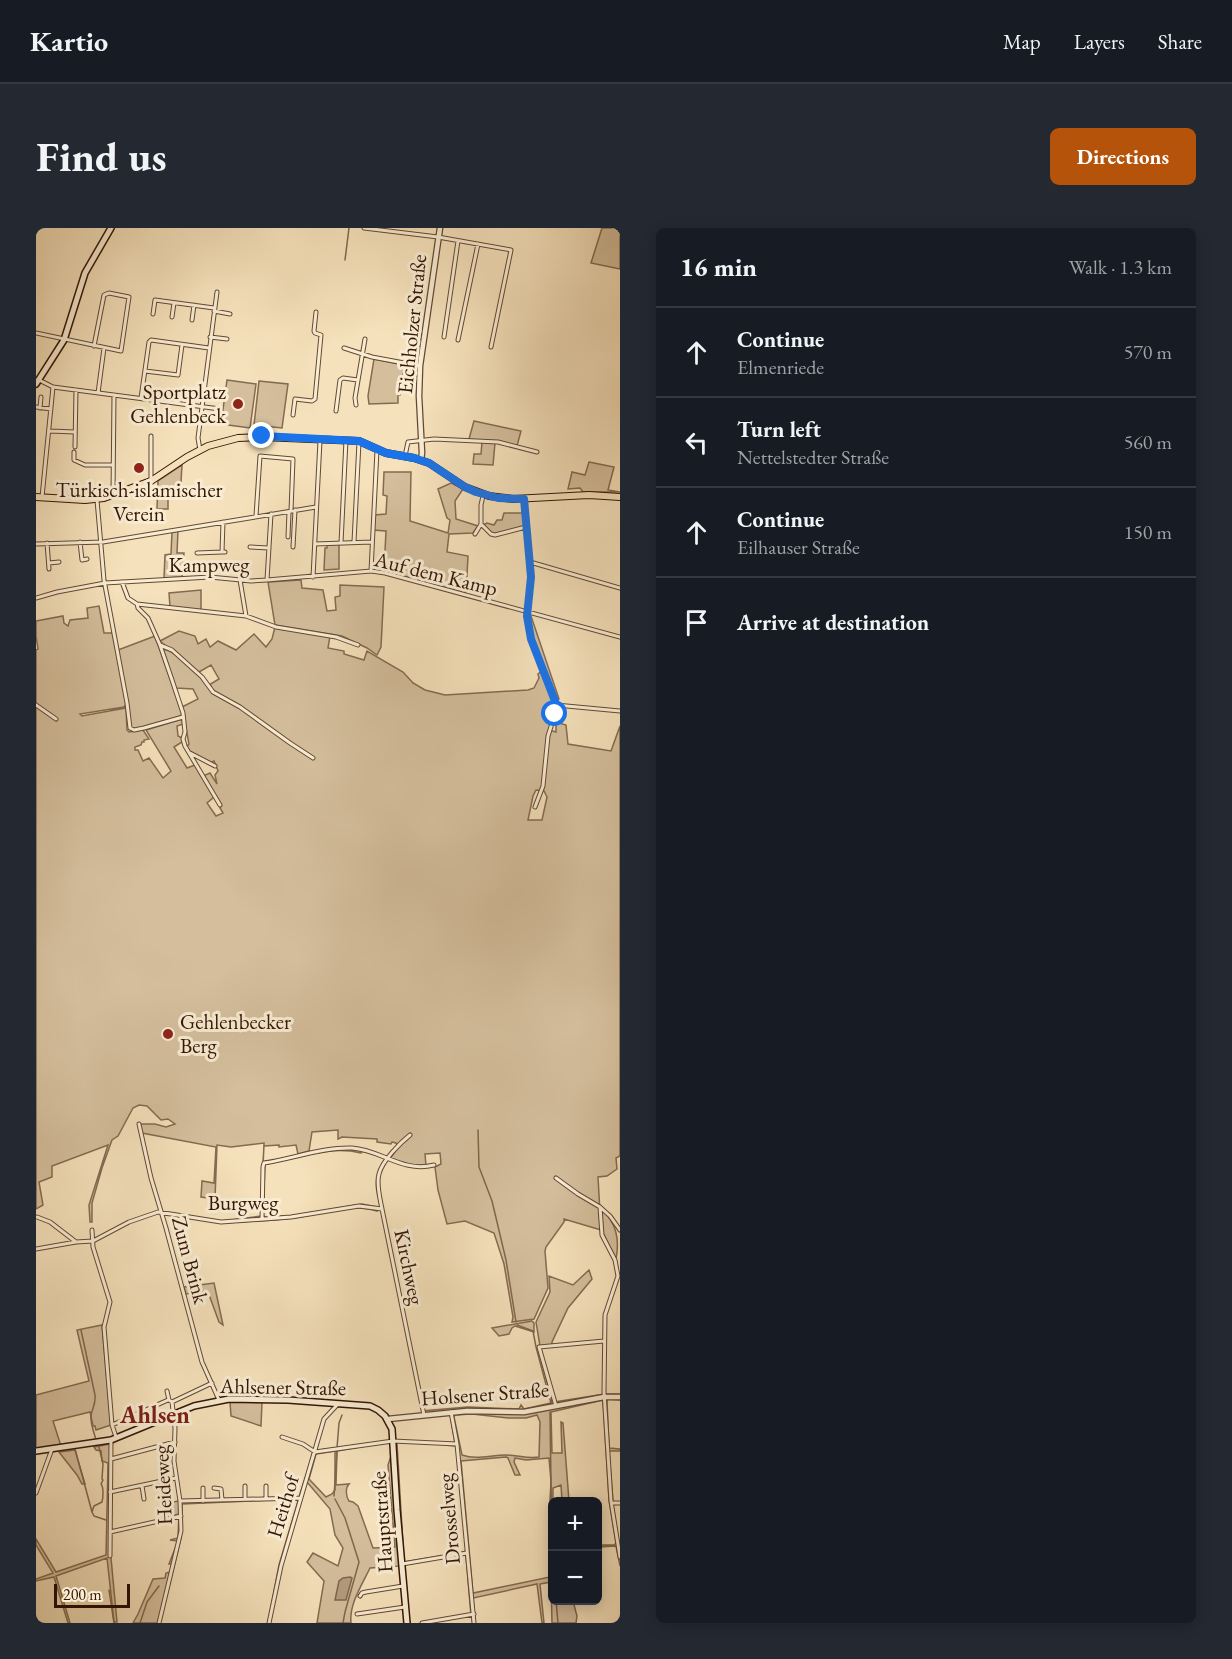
<!DOCTYPE html>
<html lang="en">
<head>
<meta charset="utf-8">
<style>
  body { margin:0; font-family:"EB Garamond",serif; background:#242831; color:#f1f3f6 }
  .controls { position:absolute; right:18px; bottom:18px; display:grid; overflow:hidden; border-radius:9px; box-shadow:0 3px 15px #0003 }
  .controls button { width:54px; height:54px; display:grid; place-items:center; padding:0; border:0; border-bottom:2px solid #363941; background:#171b24; color:#f1f3f6; font:30px sans-serif }
  .scale { position:absolute; left:18px; bottom:15px; width:76px; box-sizing:border-box; padding-left:6px; border:3px solid #341504; border-top:0; font-size:16px; line-height:21px; white-space:nowrap; color:#341504; -webkit-text-stroke:4px #f8ecd3; paint-order:stroke }
  .stop { position:absolute; width:18px; height:18px; margin:-14px; border:4px solid #1a73e8; border-radius:50%; background:#fff }
  .stop.end { background:#1a73e8; border-color:#fff; box-shadow:0 2px 6px #0008 }
  .list { margin:0; padding:0; list-style:none }
  h2 { display:flex; justify-content:space-between; align-items:center; height:78px; margin:0; padding:0 24px; font-size:26px }
  h2 small { font-size:20px; font-weight:400; color:#9ea1a6 }
  .list li { display:grid; grid-template-columns:39px 1fr auto; gap:18px; align-items:center; box-sizing:border-box; height:90px; padding:0 24px; border-top:2px solid #363941 }
  .list b { display:block; font-size:22px; white-space:nowrap }
  .list p { margin:0; font-size:20px; white-space:nowrap; color:#9ea1a6 }
  .list em { font-size:20px; font-style:normal; color:#9ea1a6 }
  .icon { flex:none; width:33px; height:33px; fill:none; stroke:currentColor; stroke-width:2; stroke-linecap:round; stroke-linejoin:round }
  .map { position:relative; flex:none; width:584px; height:1395px; overflow:hidden; border-radius:9px }
  header { display:flex; align-items:center; gap:36px; box-sizing:border-box; height:84px; padding:0 30px; background:#171b24; border-bottom:2px solid #363941 }
  header strong { font-size:28px }
  nav { display:flex; gap:33px; margin-inline-start:auto; font-size:21px }
  .intro { display:flex; align-items:center; justify-content:space-between; box-sizing:border-box; height:144px; padding:0 36px }
  h1 { margin:0; font-size:42px }
  .button { padding:15px 27px; border-radius:9px; background:#b45309; color:#fff; font-size:21px; font-weight:700 }
  main { display:flex; gap:36px; padding:0 36px }
  aside { flex:1; background:#171b24; border-radius:9px; box-shadow:0 3px 15px #0003 }
  .map>svg:first-child { display:block }
  .green { fill:#d4be9c; stroke:#846a50; stroke-width:1.5; fill-rule:evenodd }
  .water { fill:#b39c7d; stroke:#80664d; stroke-width:1.5 }
  .lines { fill:none; stroke-linecap:round; stroke-linejoin:round }
  .stream { stroke:#80664d; stroke-width:1.5 }
  .minor-casing { stroke:#644832; stroke-width:5 }
  .tertiary-casing { stroke:#644832; stroke-width:7 }
  .secondary-casing { stroke:#341504; stroke-width:8 }
  .primary-casing { stroke:#341504; stroke-width:8 }
  .minor { stroke:#f8ecd3; stroke-width:3 }
  .tertiary { stroke:#f8ecd3; stroke-width:4.5 }
  .secondary { stroke:#f8ecd3; stroke-width:5 }
  .primary { stroke:#f5e1bb; stroke-width:6 }
  .route { stroke:#1a73e8; stroke-width:8 }
  .poi-dot { fill:#8f2418; stroke:#f8ecd3; stroke-width:2 }
  .labels { text-anchor:middle; stroke-width:6; stroke-linejoin:round; paint-order:stroke }
  .street-label { font-size:21px; fill:#341504; stroke:#f8ecd3 }
  .poi-label { font-size:21px; fill:#341504; stroke:#f8ecd3; text-anchor:end }
  .quarter-label { font-size:24px; font-weight:bold; fill:#7a1f14; stroke:#f8ecd3 }
</style>
</head>
<body>
<header>
<strong>Kartio</strong>
<nav><a>Map</a><a>Layers</a><a>Share</a></nav>
</header>
<div class="intro"><h1>Find us</h1><a class="button">Directions</a></div>
<main>
<div class="map">
<svg width="584" height="1395" viewBox="0 0 584 1395">
  <rect width="100%" height="100%" fill="#f5e1bb"/>
  <filter id="stains"><feTurbulence type="fractalNoise" baseFrequency=".00333" numOctaves="4"/><feColorMatrix values="0 0 0 0 .2 0 0 0 0 .09 0 0 0 0 .02 0 0 0 .5 -.17"/></filter>
  <radialGradient id="worn" r=".72"><stop offset=".6" stop-color="#630" stop-opacity="0"/><stop offset="1" stop-color="#630" stop-opacity=".3"/></radialGradient>
  <!-- green -->
  <path class="green" d="M566,0H584V41L555,35Z
    M338,131L368,137L364,167H362V175L333,176L332,168Z
    M191,152L220,156L214,200L185,196Z
    M223,153L252,156L246,200L218,197Z
    M438,193L485,203L481,218L433,211Z
    M446,214L459,215L457,237L437,236L438,226H445Z
    M553,234L578,239L572,262L584,264H547L544,260L532,261L536,244L549,247Z
    M146,237L144,271H132V281H121L122,253Z
    M348,244H375L374,293L412,305L414,292L411,290L402,261L415,255L427,261L419,273L420,291L442,298L437,305L413,306L411,324L432,328L430,365L348,343L350,303L337,302L338,287L350,286L351,268L347,267Z
    M468,285H488L489,298L488,299L459,306H456L447,297L451,295L458,297L461,292H466Z
    M142,303L141,325H148L146,349L128,350L129,327L135,326L136,304Z
    M291,316H303V341L288,342L289,320H291Z
    M265,352L266,360L287,362L291,383L300,382L299,369L304,368V357L348,359L345,419L341,427L331,420L306,408L239,397L232,354Z
    M165,362V382L134,379L133,365Z
    M63,378L68,405H77L90,476L88,479L44,486L46,488L90,480L91,502L93,504L107,502L113,511L108,512V514H106L105,517L99,519V522H102L107,533L113,530L127,550L135,543L110,502L146,491L147,496L141,498L142,508L146,510V514L138,519L151,540L159,537L178,569L171,575L180,588L187,585L184,580L185,578L167,548L174,545L181,556L179,547L182,543L178,533L174,535L154,524L150,520L153,516L146,479L162,471L157,461L140,460L127,421C143,424 163,446 173,460L175,458L173,457L183,451L175,437L163,444L124,413L143,403L159,408L162,416L170,411L174,419L182,413L200,422L218,406L230,419L236,411L239,399L294,408L292,420L308,423V426L328,432L331,423L367,444L377,455L389,462L409,467L492,462L498,460L503,450L502,446L508,441L496,411L492,389L493,387L495,388L523,471L518,475L519,480L513,502L520,504V494L530,497L532,516L575,523L584,498V928L580,930L581,941L571,948L562,949L565,1002L528,991V994L510,1019L509,1023L512,1060L498,1091L476,1094L477,1089L468,1036L458,1005L429,993L411,996L402,962L399,939L405,936L404,925L389,926L390,938L369,936L354,931L362,919L360,915L356,914L355,916L341,914V911L306,909L302,911V902L276,904L273,923L262,926L260,917L243,919V917L228,918L227,934L228,936C241,935 253,930 265,927C284,922 308,919 327,923L325,925C292,917 261,931 229,936L227,987L229,989L255,988L326,976L340,979L341,983C315,974 285,987 258,990C234,993 211,993 187,995L196,993V992L225,988L228,915L195,919L181,917L179,971L165,969L166,953L178,955L180,919L106,905L104,896H119L130,899L139,896L132,891L125,892L111,878L103,877L97,880L82,908L76,912L66,940L56,975V994H54L53,977L72,917L16,938V949L3,954L7,977L0,981V422L2,421L0,408V393L27,388L28,395L32,398L34,392L52,390L51,380ZM500,562L508,563L511,569L506,592H492L497,568Z
    M119,408L146,485L145,488L99,501L94,499L82,422Z
    M565,980C580,995 584,1010 580,1031L567,1005Z
    M553,1042L556,1051L532,1080L516,1114V1117L504,1118L500,1094L514,1064L513,1048L537,1057Z
    M178,1055L187,1097L183,1094L172,1064L170,1063L150,1066L148,1059Z
    M496,1093L498,1095V1104L479,1098L476,1100L473,1106L463,1108L456,1100Z
    M66,1097L75,1197L60,1202L59,1198H57L54,1184L17,1193L25,1218L0,1220V1167L53,1153L41,1102Z
    M507,1138L518,1174L569,1166H584V1172L572,1171L571,1173L573,1220L584,1221V1223H573L577,1273L579,1274L577,1277L584,1322V1338L580,1318L562,1319V1317H578L580,1315L573,1272L567,1172L515,1184L516,1225H526L525,1194L527,1195L533,1273H526L525,1257L517,1260L516,1372L537,1373L541,1388L540,1395H516L515,1354L504,1356L508,1395H506L501,1356L437,1370L439,1395L435,1388L430,1328L428,1326L363,1338L334,1340C326,1357 313,1376 315,1395H281L288,1353L271,1334L277,1325L302,1338L307,1320L299,1307L294,1281L271,1254L245,1338L232,1395L243,1337L262,1273L258,1271L146,1276L145,1310L124,1395H97L102,1386L117,1351L129,1350L130,1345L134,1344L136,1336H133L142,1313L134,1312L142,1310L143,1286L135,1288L133,1275L142,1273L263,1269L278,1223L341,1214V1216L301,1223L300,1257L313,1256C309,1260 310,1269 313,1273L317,1274L322,1278L337,1320L359,1319L352,1237L355,1228V1215H361L368,1334L428,1324L430,1322L420,1218L409,1217V1215H419L414,1186L387,1188L386,1183L432,1179L483,1181L485,1177L488,1181L515,1175L516,1172ZM436,1186L472,1190H490L501,1187L504,1194L503,1229C492,1231 481,1227 470,1227C454,1227 441,1232 426,1227L418,1189L419,1187ZM299,1223V1262L296,1266L290,1269L273,1251L280,1226ZM470,1229L472,1230L479,1247H484L478,1234L479,1230L490,1232L513,1230L515,1253L513,1292L514,1349L437,1365L425,1233Z
    M194,1174H226L225,1198L195,1188Z
    M74,1216L73,1326L75,1330L81,1394H78L71,1330L20,1348L34,1395H32L18,1349L0,1353V1351L17,1345L0,1317V1311L20,1344L70,1327L72,1235L66,1233L65,1223L60,1222L58,1219Z
    M39,1222L49,1256H46L41,1247L23,1224Z"/>
  <!-- water -->
  <path class="water" d="M314,1349L316,1350L310,1372H299L303,1353L307,1350Z"/>
  <g class="lines">
    <!-- stream -->
    <path class="stream" d="M309,32L313,0
      M442,902L443,939L456,973L470,1032L480,1094
      M481,1097L497,1103L500,1119L515,1175L513,1176
      M45,1102L59,1167C60,1175 57,1179 55,1187C54,1195 58,1204 60,1212
      M514,1184L516,1325
      M63,1219L67,1236L66,1251L67,1252L65,1256C68,1259 67,1270 66,1274L58,1278L56,1284L58,1288L70,1292
      M301,1220L303,1195L306,1187
      M39,1221L56,1284
      M298,1268L301,1223
      M299,1271L309,1290L323,1334L309,1384L307,1395
      M73,1362L78,1395
      M520,1372L522,1395
      M104,1395L111,1374L123,1358"/>
    <!-- minor casing -->
    <g class="minor-casing">
      <path id="minor" d="M328,0L402,9L475,22L455,119
        M178,83L194,86
        M117,86L119,72L178,80
        M136,89L138,75
        M156,92L158,77
        M0,105L85,123L93,69L73,65L68,67L58,118
        M174,109L191,111
        M408,109L422,13
        M422,112L442,16
        M308,120L336,129L384,138
        M109,143L142,147L146,117
        M3,152L17,159L184,181
        M62,165L68,120
        M105,170L113,114L115,112L173,120
        M320,177L319,170L329,111
        M0,179L15,181
        M4,180L5,169
        M300,183L304,152L307,150L322,152
        M257,187L259,171L276,173L279,171L285,107L279,105L278,103L280,84
        M14,203L39,204
        M115,208V253
        M39,219L40,162
        M164,222L162,210L181,64
        M38,224V232L49,237H77
        M369,228L372,214L398,211L462,214L501,224
        M77,266L78,167
        M6,269L17,159
        M488,271L495,349L491,389L496,411L519,473V486L512,508L507,558L499,579
        M61,272L68,352L91,475L94,500L98,502L108,500L147,489
        M220,288L224,228L257,231L255,283
        M187,294L186,324H189
        M445,296L455,306L459,307L490,299
        M439,306L445,296V277L447,268
        M252,309L253,284
        M44,314L46,332L51,331
        M318,314L323,214
        M11,315L13,341
        M305,315L310,212
        M0,316L67,314L280,279
        M279,316L336,314
        M214,319L233,320
        M257,319L259,282
        M161,325L186,324
        M494,334L584,360
        M13,335L23,334
        M335,343L341,222
        M277,349L284,213
        M204,352L210,388
        M231,352L235,286
        M86,354L92,370L101,376L102,380L112,390L124,417L136,452L147,485L149,504L147,511L149,518L184,577
        M0,370L21,364L69,355L174,349L215,353L231,352L335,343L349,345L584,409
        M101,376L210,388L240,399L300,409L322,417
        M124,417L136,422L166,449L177,464L204,479L254,515L277,530
        M0,477L20,491
        M520,477L584,483
        M154,525L179,538
        M103,896L115,950L130,1000L166,1134L183,1172
        M374,907C364,915 346,933 343,946C340,956 344,970 346,981L388,1187
        M520,950L542,966L564,979L574,988L584,1002
        M564,979L566,1007L579,1032L582,1048L569,1087L568,1164L575,1273L584,1329
        M1,989L14,994L40,1014
        M226,991L227,939L228,935C256,931 287,919 316,920C346,922 366,945 398,937
        M56,1002L57,1019L74,1074L68,1099L76,1197L80,1209
        M0,1021L40,1014L57,1013L93,994L122,984L185,994L255,989L323,978L346,981
        M136,1174L176,1155
        M520,1178L503,1119L568,1113
        M415,1184L421,1216L438,1395
        M76,1197L132,1172
        M246,1209L267,1216L279,1224L357,1213L421,1216
        M75,1231L139,1214
        M106,1258L108,1271
        M209,1258V1271
        M230,1258V1270
        M167,1260V1273
        M178,1260L185,1261L186,1272
        M74,1264L140,1250
        M0,1265L16,1221
        M144,1273L265,1270
        M576,1275H584
        M74,1304L145,1288
        M74,1328L75,1212
        M366,1336L431,1325
        M324,1368L326,1365L330,1364L367,1358
        M321,1386L369,1379
        M123,1395L145,1303L144,1273L138,1233L139,1200L136,1174L133,1172L131,1163
        M233,1395L245,1338L288,1191L302,1176
        M386,1395L438,1386"/>
    </g>
    <!-- tertiary casing -->
    <g class="tertiary-casing">
      <path id="tertiary" d="M385,232L386,225L383,168L384,138L404,0
        M352,1191L431,1183L488,1184L568,1169H584"/>
    </g>
    <!-- secondary casing -->
    <g class="secondary-casing">
      <path id="secondary" d="M0,156L28,112L49,45L75,0
        M0,1223L75,1212L158,1178L193,1171L252,1172L334,1178L342,1182L349,1188L356,1201L361,1282L371,1395"/>
    </g>
    <!-- primary casing -->
    <g class="primary-casing">
      <path id="primary" d="M0,269L49,272L68,270L115,253L151,229L172,218L202,210L226,209L323,213L350,225L378,230L393,235L429,259L453,268L477,271L553,267L584,269"/>
    </g>
    <!-- minor -->
    <use href="#minor" class="minor"/>
    <!-- tertiary -->
    <use href="#tertiary" class="tertiary"/>
    <!-- secondary -->
    <use href="#secondary" class="secondary"/>
    <!-- primary -->
    <use href="#primary" class="primary"/>
  </g>
  <g class="lines">
    <!-- route -->
    <path class="route" d="M226,208L323,213L350,225L378,230L393,235L429,259L440,264L462,270L488,271L495,349L491,388L495,411L519,473V486"/>
  </g>
  <!-- markers -->
  <g class="poi-dot">
    <circle cx="202" cy="176" r="6"/>
    <circle cx="103" cy="240" r="6"/>
    <circle cx="132" cy="806" r="6"/>
  </g>
  <g class="labels">
    <!-- street labels -->
    <g class="street-label">
      <text transform="translate(376 96) rotate(-84)" y="7">Eichholzer Straße</text>
      <text x="173" y="344">Kampweg</text>
      <text transform="translate(400 346) rotate(14)" y="7">Auf dem Kamp</text>
      <text x="207" y="982">Burgweg</text>
      <text transform="translate(154 1032) rotate(75)" y="7">Zum Brink</text>
      <text transform="translate(373 1039) rotate(78)" y="7">Kirchweg</text>
      <text transform="translate(247 1159) rotate(1)" y="7">Ahlsener Straße</text>
      <text transform="translate(449 1166) rotate(-4)" y="7">Holsener Straße</text>
      <text transform="translate(127 1257) rotate(-93)" y="7">Heideweg</text>
      <text transform="translate(247 1278) rotate(-73)" y="7">Heithof</text>
      <text transform="translate(413 1291) rotate(-95)" y="7">Drosselweg</text>
      <text transform="translate(346 1294) rotate(-94)" y="7">Hauptstraße</text>
    </g>
    <!-- poi labels -->
    <g class="poi-label">
      <text x="190" y="171">Sportplatz<tspan x="190" dy="24">Gehlenbeck</tspan></text>
      <text x="103" y="269" text-anchor="middle">Türkisch-islamischer<tspan x="103" dy="24">Verein</tspan></text>
      <text x="144" y="801" text-anchor="start">Gehlenbecker<tspan x="144" dy="24">Berg</tspan></text>
    </g>
    <!-- quarter labels -->
    <g class="quarter-label">
      <text x="119" y="1195">Ahlsen</text>
    </g>
  </g>
  <rect width="100%" height="100%" filter="url(#stains)"/>
  <rect width="100%" height="100%" fill="url(#worn)"/>
</svg>
<div class="controls">
<button>+</button>
<button>−</button>
</div>
<div class="scale">200 m</div>
<div class="stop" style="left:519px;top:486px"></div>
<div class="stop end" style="left:226px;top:208px"></div>
</div>
<aside>
<h2>16 min<small>Walk · 1.3 km</small></h2>
<ul class="list">
<li><svg class="icon" aria-label="ahead" viewBox="0 0 24 24"><path d="M12 20V5M6 11l6-6 6 6"/></svg><div><b>Continue</b><p>Elmenriede</p></div><em>570 m</em></li>
<li><svg class="icon" aria-label="left" viewBox="0 0 24 24"><path d="M17 20v-9H6M10 6l-5 5 5 5"/></svg><div><b>Turn left</b><p>Nettelstedter Straße</p></div><em>560 m</em></li>
<li><svg class="icon" aria-label="ahead" viewBox="0 0 24 24"><path d="M12 20V5M6 11l6-6 6 6"/></svg><div><b>Continue</b><p>Eilhauser Straße</p></div><em>150 m</em></li>
<li><svg class="icon" aria-label="arrive" viewBox="0 0 24 24"><path d="M6 21V4h12l-3 4 3 4H6"/></svg><div><b>Arrive at destination</b></div></li>
</ul>
</aside>
</main>
</body>
</html>
